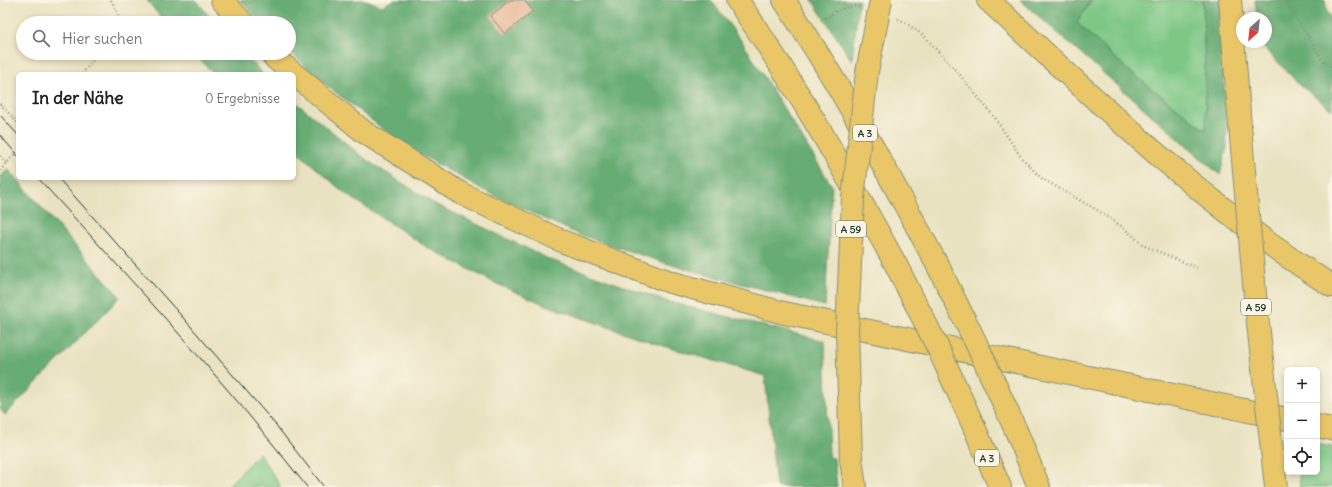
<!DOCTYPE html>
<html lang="de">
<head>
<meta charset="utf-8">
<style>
  body { margin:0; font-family:Delius,sans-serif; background:#f6f6f6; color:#202124 }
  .controls { position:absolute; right:12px; bottom:12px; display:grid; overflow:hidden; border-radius:6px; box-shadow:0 2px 6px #0003 }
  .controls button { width:36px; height:36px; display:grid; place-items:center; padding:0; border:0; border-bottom:1px solid #e0e0e0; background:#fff; color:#202124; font:20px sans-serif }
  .compass { position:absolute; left:1236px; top:12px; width:36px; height:36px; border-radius:50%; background:#fff; box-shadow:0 2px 6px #0003; rotate:207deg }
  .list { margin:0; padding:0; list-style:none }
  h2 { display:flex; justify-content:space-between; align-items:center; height:52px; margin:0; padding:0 16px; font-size:17px }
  h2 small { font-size:13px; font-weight:400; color:#757577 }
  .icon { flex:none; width:22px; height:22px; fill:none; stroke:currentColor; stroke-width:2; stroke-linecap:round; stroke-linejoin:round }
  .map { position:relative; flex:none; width:1332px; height:487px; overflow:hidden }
  .search { position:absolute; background:#fff; box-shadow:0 2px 6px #0003; left:16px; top:16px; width:280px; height:44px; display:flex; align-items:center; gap:10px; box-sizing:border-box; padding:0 14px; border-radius:22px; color:#757577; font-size:15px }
  .panel { position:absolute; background:#fff; box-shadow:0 2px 6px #0003; left:16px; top:72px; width:280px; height:108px; border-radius:6px }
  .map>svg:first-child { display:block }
  .green { fill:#7ec886; stroke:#4e825d }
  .forest { fill:#66ac73; stroke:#427454 }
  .building { fill:#e5af8e }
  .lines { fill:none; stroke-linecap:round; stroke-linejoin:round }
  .highway-casing { stroke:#84907a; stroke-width:24 }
  .path { stroke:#84907a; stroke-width:2.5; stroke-dasharray:1 3; stroke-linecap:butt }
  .highway { stroke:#e9c769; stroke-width:22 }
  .tram { stroke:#1f3d34; stroke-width:1 }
  .highway-bridge-casing { stroke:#84907a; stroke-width:24; stroke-linecap:butt }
  .highway-bridge { stroke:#e9c769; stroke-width:22 }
  .labels { text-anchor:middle; stroke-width:3.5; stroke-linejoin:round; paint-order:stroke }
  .shield { fill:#fcf5e5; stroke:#617469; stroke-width:1 }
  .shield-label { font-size:10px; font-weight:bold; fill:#1f3d34 }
</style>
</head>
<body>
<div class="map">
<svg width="1332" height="487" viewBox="0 0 1332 487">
  <rect width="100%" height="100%" fill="#fcf5e5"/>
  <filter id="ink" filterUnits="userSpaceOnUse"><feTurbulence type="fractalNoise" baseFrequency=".025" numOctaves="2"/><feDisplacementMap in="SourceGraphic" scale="8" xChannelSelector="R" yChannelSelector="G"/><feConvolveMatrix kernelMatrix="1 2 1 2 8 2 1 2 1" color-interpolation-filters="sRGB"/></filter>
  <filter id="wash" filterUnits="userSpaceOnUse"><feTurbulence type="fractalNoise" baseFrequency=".012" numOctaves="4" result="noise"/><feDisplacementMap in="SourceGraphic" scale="16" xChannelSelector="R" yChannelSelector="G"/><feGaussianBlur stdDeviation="0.9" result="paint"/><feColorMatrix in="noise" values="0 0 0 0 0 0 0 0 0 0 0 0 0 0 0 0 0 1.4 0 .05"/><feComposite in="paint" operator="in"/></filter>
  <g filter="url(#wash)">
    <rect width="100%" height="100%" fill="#e9e2c0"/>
    <!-- green -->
    <path class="green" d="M1091,0H1203L1207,131L1129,71L1077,23Z
      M1317,444L1332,447V487H1300L1299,472H1317Z
      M259,453L281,487H227Z"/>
    <!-- forest -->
    <path class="forest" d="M147,0H196L215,23H166L157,13Z
      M240,0H366L382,6L394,0H711L743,43L832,186L825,306L675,266L580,235L489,193L405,146L326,85L289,51V23H261Z
      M812,0H859L852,61Z
      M1020,0H1091L1077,23L1129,71L1206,131L1203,0H1221L1227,147L1220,175Z
      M1255,0H1325L1327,12L1332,20V110L1300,85L1259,43L1266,42V18H1257Z
      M194,53H243L263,74H214Z
      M294,101L368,161L435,204L551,260L666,301L825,341L829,458H834L837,487H776L765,376L654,343L551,307L497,284L428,248L346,194L294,149Z
      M8,169L120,297L5,415L0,409V177Z"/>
    <g id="blocks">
      <!-- building -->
      <path class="building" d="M510,0H524L533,11L505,34L490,16Z"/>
    </g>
  </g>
  <g filter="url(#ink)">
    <use href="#blocks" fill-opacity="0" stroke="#84907a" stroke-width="1"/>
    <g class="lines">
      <!-- highway casing -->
      <g class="highway-casing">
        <path id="highway" d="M222,0L243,23
          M737,0C796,85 847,175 896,265
          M784,0C841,87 891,178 940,270
          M988,0C1097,101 1205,206 1332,286
          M1230,0L1240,126
          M271,53L276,59L364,132L460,193L564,242L670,282L784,313L1287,419
          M1317,426L1332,429
          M975,429L1000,487
          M1018,435L1039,487
          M851,459L855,487"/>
      </g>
      <!-- path -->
      <path class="path" d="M111,0L123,23
        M1285,0L1322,59L1332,68
        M898,19L906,23L924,36L959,74L995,118L1021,157L1041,178L1097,210L1121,226L1145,246L1197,268
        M821,20C833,13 845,5 859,7
        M82,74L99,53
        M0,104L18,123
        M0,156L7,164
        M0,171L18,150"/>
      <!-- highway -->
      <use href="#highway" class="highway"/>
      <!-- tram -->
      <path class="tram" d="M0,115L18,135
        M0,135L18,156
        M38,178C130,279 223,379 307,487
        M58,178L186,321L275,424L324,487"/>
      <!-- highway-bridge casing -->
      <g class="highway-bridge-casing">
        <path id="highway-bridge" d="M1240,126L1256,305L1276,487
          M896,265L938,348L975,429
          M940,270L978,347L1018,435
          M851,459L847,331L853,199L867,72L881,0"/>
      </g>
      <!-- highway-bridge -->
      <use href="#highway-bridge" class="highway-bridge"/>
    </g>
  </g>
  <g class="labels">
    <!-- shield labels -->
    <g class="shield">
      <rect x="853" y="125" width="24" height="16" rx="3"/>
      <rect x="836" y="221" width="30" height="16" rx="3"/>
      <rect x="1241" y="299" width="30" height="16" rx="3"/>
      <rect x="975" y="450" width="24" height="16" rx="3"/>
    </g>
    <g class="shield-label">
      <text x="865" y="137">A 3</text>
      <text x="851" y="233">A 59</text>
      <text x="1256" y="311">A 59</text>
      <text x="987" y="462">A 3</text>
    </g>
  </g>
</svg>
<div class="controls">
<button>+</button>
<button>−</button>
<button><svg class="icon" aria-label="locate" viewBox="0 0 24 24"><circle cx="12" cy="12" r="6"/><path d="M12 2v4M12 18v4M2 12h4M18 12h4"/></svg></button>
</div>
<svg class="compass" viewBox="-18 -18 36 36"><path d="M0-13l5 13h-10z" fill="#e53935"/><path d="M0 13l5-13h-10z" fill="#757577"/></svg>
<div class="search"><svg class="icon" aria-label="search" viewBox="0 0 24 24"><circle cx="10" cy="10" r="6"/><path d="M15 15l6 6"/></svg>Hier suchen</div>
<section class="panel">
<h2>In der Nähe<small>0 Ergebnisse</small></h2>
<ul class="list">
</ul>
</section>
</div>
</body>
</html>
